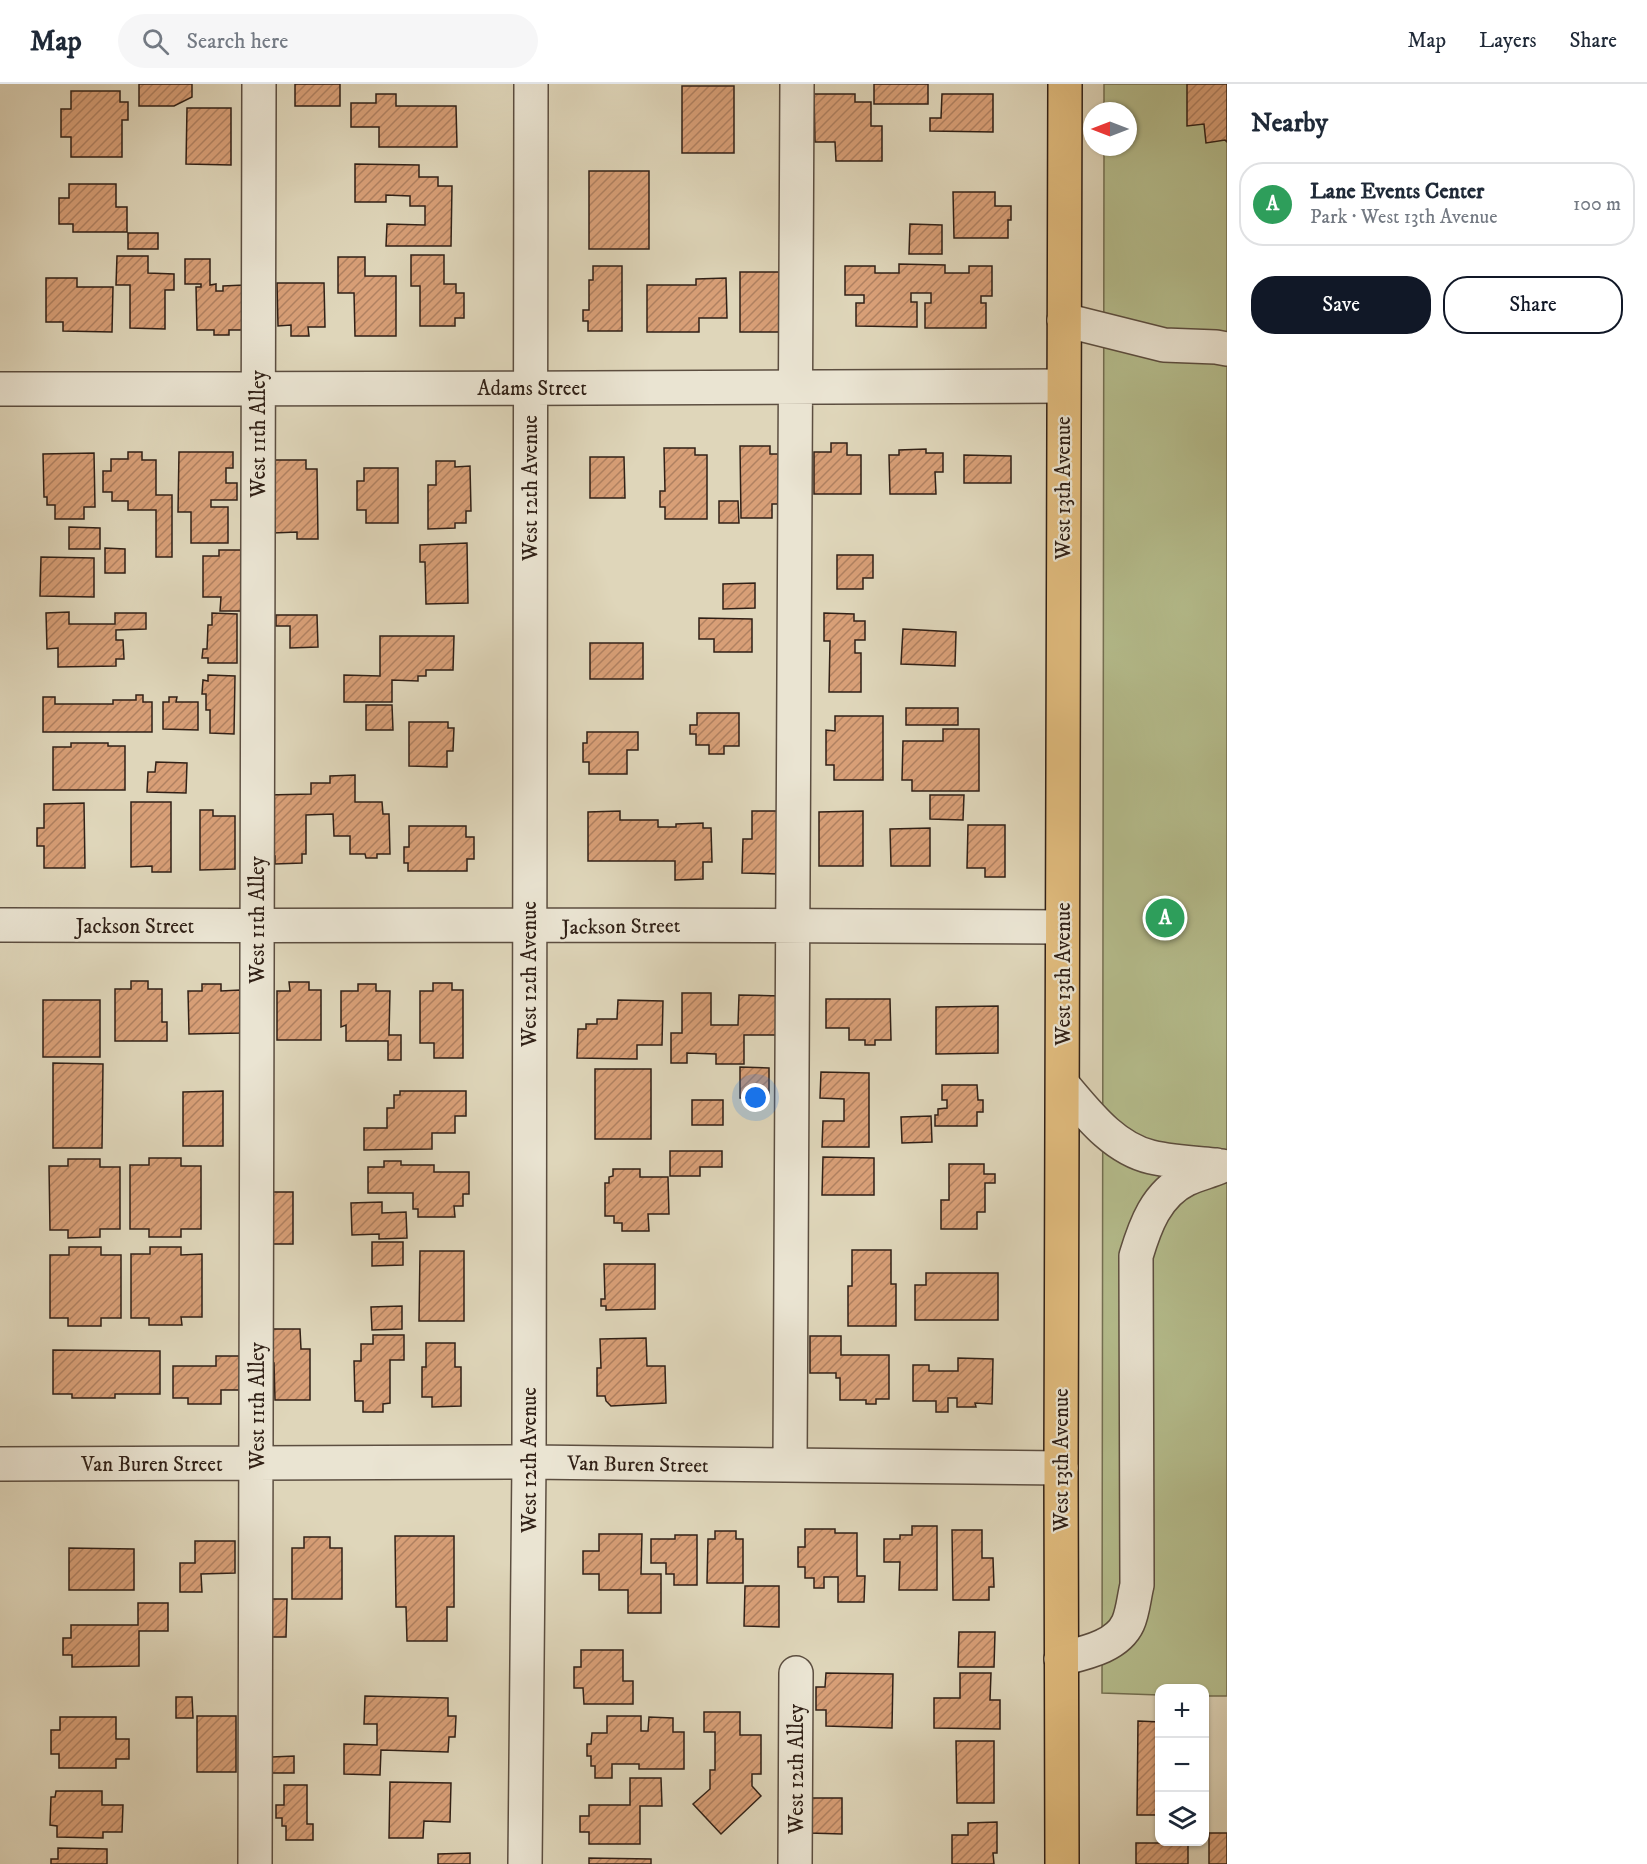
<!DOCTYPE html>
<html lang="en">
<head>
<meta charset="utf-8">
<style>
  body { margin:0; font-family:"IM FELL DW Pica",serif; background:#f6f6f7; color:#1f2937 }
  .controls { position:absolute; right:18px; bottom:18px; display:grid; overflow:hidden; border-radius:12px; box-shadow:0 2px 4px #0004 }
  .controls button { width:54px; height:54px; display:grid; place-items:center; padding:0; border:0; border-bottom:2px solid #e0e1e3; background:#fff; color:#1f2937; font:30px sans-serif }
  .compass { position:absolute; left:1083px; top:18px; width:54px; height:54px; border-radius:50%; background:#fff; box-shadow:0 2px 4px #0004; rotate:270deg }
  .you { position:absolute; left:756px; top:1014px; width:21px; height:21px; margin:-15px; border:4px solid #fff; border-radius:50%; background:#1a73e8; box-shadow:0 0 0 9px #1a73e833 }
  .badge { display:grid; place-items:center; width:39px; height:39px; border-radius:50%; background:#111827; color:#fff; font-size:20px; font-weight:700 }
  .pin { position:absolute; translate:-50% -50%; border:3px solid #fff; box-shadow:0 2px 6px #0006 }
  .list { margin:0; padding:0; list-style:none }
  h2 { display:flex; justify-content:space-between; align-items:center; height:78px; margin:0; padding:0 24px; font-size:26px }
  h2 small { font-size:20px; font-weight:400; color:#747a83 }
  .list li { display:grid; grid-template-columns:39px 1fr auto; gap:18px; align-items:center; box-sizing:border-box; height:84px; margin:0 12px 12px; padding:0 12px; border:2px solid #e0e1e3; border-radius:24px }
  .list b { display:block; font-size:22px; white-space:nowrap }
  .list p { margin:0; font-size:20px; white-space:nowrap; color:#747a83 }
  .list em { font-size:20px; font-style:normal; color:#747a83 }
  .actions { display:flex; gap:12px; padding:18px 24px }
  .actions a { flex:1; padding:14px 0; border:2px solid #111827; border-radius:24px; text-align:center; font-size:21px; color:#111827 }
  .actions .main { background:#111827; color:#fff }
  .icon { flex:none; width:33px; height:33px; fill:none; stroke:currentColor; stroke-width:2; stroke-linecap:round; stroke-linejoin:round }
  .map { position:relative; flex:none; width:1227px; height:1780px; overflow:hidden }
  header { display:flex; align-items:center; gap:36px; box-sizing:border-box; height:84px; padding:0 30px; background:#fff; border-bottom:2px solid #e0e1e3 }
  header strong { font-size:28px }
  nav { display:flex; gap:33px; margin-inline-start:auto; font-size:21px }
  .search { width:420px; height:54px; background:#f6f6f7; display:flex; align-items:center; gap:15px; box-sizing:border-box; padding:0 21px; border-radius:33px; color:#747a83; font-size:22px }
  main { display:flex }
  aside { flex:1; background:#fff }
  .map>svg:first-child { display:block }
  .park { fill:#b5bd8d; stroke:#736f52; stroke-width:1.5 }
  .building { fill:url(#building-hatch); stroke:#312117; stroke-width:1.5 }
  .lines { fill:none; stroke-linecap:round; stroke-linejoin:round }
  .minor-casing { stroke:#5c4e40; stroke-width:36 }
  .major-casing { stroke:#312117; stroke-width:36 }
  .minor { stroke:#eae4d2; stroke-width:33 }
  .major { stroke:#e0bb7d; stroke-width:33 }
  .labels { text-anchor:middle; stroke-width:4.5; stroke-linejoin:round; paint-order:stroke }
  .street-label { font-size:21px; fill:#312117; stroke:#eae4d2 }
</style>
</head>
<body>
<header>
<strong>Map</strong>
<div class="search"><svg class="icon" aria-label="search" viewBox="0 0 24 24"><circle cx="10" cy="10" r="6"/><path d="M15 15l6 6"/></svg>Search here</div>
<nav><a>Map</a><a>Layers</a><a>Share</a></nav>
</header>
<main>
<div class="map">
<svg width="1227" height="1780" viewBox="0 0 1227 1780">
  <defs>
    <pattern id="building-hatch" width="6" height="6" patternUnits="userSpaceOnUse" patternTransform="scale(1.5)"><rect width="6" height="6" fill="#d89f77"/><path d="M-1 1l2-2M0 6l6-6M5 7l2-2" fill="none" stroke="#b08161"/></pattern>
  </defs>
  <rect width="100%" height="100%" fill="#dfd6ba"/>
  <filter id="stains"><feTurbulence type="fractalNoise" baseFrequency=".00333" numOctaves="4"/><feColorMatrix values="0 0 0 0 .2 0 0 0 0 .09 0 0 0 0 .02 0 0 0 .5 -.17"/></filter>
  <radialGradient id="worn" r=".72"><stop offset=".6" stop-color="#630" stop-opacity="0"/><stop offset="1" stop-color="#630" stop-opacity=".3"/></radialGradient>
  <!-- park -->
  <path class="park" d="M1104,0H1227V1612H1205L1204,1604H1160L1159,1611L1102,1609L1104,63H1128V27H1104Z"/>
  <!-- building -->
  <path class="building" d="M139,0H192V13L174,22H139Z
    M295,0H340V22H295Z
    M874,0H928V20H874Z
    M1187,0H1227V58L1225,56L1206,59L1204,40L1187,42Z
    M682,2H734V69H682Z
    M71,7H120V18H128V36H122V73H71V53H61V25H71Z
    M376,10H396V22H456L457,63H379V43H351V19H376Z
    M814,10H855V18H871V42H882V77H836L835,58H815Z
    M942,10H993V48L930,47V34H941Z
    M187,24H231V81L186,80Z
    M355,80L419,81V93H438V102H452L451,162H386L387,140L425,141V122H410V112L386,111V118H355Z
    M589,87H649V165H589Z
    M69,100H116V123H127V148H73V140H59V114H69Z
    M953,108H995V122H1011V136H1008V154H954Z
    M910,140L942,141V170H909Z
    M128,149H158V165H128Z
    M411,171H444V200H456V209H464V234H455V242H420V202H411Z
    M117,172H148V189L174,190V206H165V245L130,244V201H116Z
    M338,173H365V192H396V252H355L354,209H338Z
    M185,175H210V201L216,200V207H223V202L244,201L245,246H229V251H214V246H197L196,203H201V200H185Z
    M899,180L945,181V189H969V182H992V212H981V219H986V244H925V219H931V209H911V218H917V243L856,242V219H864V211H845V182H875V189H899Z
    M593,182H622V247H588V237H583V226H589V196H593Z
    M740,188H780V248H740Z
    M46,194H77V203H113L112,248L63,247V238H46Z
    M726,194L727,234H699V248H647V201H696V195Z
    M277,199H324L325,243H308L309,252H291V241L278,242Z
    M831,359H847V371H861V410H814V368H831Z
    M740,362H770V370H780V420H772V434H741Z
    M664,364H695V371H707V435H665V423H660V407H665Z
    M926,365V369H943V388H935L936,410H890L889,371H899V366Z
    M128,368H142V376H156V411H172V473H156V426H128V417H112V408H103V387H111V375H128Z
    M179,368H233V384H226V399H237V416H211V423H228V459H191V428H178Z
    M94,369L95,423H84V435H55V421H47V413H44L43,370Z
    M964,371L1011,372V399H964Z
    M590,373H624L625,414H590Z
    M273,376H306V385H317L318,455H297V448L273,449Z
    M436,377H455V383L470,382L471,427H466V439H455V444L428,445V401H436Z
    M364,384H398V439H366V426H357V397H364Z
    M719,417H738L739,439H719Z
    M69,443L100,444V465H69Z
    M467,459L468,519L426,520L425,478H420V461Z
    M105,464L125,465V489H105Z
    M219,466H245V527H220L221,513H203V472H219Z
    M837,471H873V494H863V505H837Z
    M41,473L94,474V513L40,512Z
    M755,499V524L723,525V500Z
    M69,528V540H115V529H146V545L116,546V556H123L124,575H116V582L58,583V564L47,565L46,529Z
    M212,529L237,530V579H208V574H202L203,565H207L208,541H212Z
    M824,529L854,530V537H865V556H855V569H861V608H829L830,557H824Z
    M276,531H317L318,563L290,564V542H276Z
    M699,534L752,535V568H714V555H699Z
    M903,545L956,548L955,582L901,580Z
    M380,552H454L453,586H426V592H418V597L392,596V618H344V591L380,592Z
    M590,559H643V595H590Z
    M208,591L235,592L234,650L210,649V626H206V610H202L203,596L208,597Z
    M136,611H143V618H152V648H43V613H55V620H113V616H136Z
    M169,613H177L176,618H198V646L163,645V618H169Z
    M366,621H392L393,646H366Z
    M906,624H958V641H906Z
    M697,629H739V662H724V670H709V661H696V650H690V641H697Z
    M835,632H883V696H834V681H826V646L835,647Z
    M409,638H448V644H454L453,667H447V683L409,682Z
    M943,645H979V707H912V696H902L903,657H943Z
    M587,648H638V666H627V690H589V678H583V659H587Z
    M71,659H108V662H125V706H53V663H71Z
    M156,678L187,679L186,709L147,708L148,688H155Z
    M355,691V718H382L383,730H389L390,770H377V774H366L365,770H350V752H334L333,730L306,731V770H302V779L275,780V772H268L267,711L311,710V699H330V692Z
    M930,711H964L963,736L930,735Z
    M131,718H171V788H152V782L131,783Z
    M84,719L85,784H44V762H37V744H44V720Z
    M200,726H213V732H235V785L200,786Z
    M620,727V736H658V743H676V740L703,739V744H711L712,778H703V795L675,796V777H588V728Z
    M752,727H778V790L742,789L743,755H752Z
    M863,727V782H819V728Z
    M968,741H1005V793H985V784H967Z
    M409,742H466V753H474V775H467V787H408V779H404V763H409Z
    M930,744V782H891L890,745Z
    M131,897H148V905H162V938H167V957H115V905H131Z
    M289,898H309V906H321V956H277V907H290Z
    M433,899H452V906H463V974H434V959H420V907H433Z
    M202,900H221V907L240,906L241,949L189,950L188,907H202Z
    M358,900H376V907H390L389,951H401V976H388V957H346V941L341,943V907H358Z
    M682,909H711V941H738L739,911L781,912L780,951H744V980H716V970L687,969V979H671V949H682Z
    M826,915H890L891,956H875V961H865V956H849V944H826Z
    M43,916H100V973H43Z
    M618,916L663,917L662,961H637V975L577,974L578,945H586V940H597V935H617Z
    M998,922V969L936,970V923Z
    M53,979L103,980L102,1064H53Z
    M740,983L769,984V1014H740Z
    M595,985H651V1055H595Z
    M821,988L869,989V1063H822L823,1037H844V1015L820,1014Z
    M942,1001H977L978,1016H983V1028H977V1042H935V1031H938V1025L947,1024V1016H942Z
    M223,1007V1062H183V1008Z
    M400,1007H466V1032H455V1049H432V1065L364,1066V1044H387V1024H394V1011H400Z
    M692,1016H723V1041H692Z
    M931,1032L932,1058L902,1059L901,1033Z
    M670,1067H722V1083H700V1092H670Z
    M823,1073L874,1074V1111H822Z
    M149,1074H181V1082H201V1145H181V1153H149V1145H130V1081H149Z
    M68,1075H100V1083H120V1145H100V1153L68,1154V1146H50L49,1082H68Z
    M384,1077H401V1081H434V1088H469V1110H463V1122H454L455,1133H418V1125H413V1109H368V1083H384Z
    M949,1080H984V1090H995V1099H985V1128H977V1145H941V1116H949Z
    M613,1085H640V1093H668L669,1130H648L649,1147H622V1139H614V1132H605V1099H609V1093L613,1092Z
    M265,1108H293V1160H265Z
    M382,1118V1129L406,1128L407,1154L379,1155V1150L352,1151L351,1119Z
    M372,1158H403V1181L372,1182Z
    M69,1163H101V1171H121V1234H101V1242H68V1234H50V1171H69Z
    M150,1163H181V1171L202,1170V1233H181L182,1241H149V1234H131V1170H150Z
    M852,1166H891V1200H896V1242H848V1202H852Z
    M420,1167H464V1237H419Z
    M604,1180H655V1225L606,1226V1222H601V1215H605Z
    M926,1189H998V1236H915V1201H926Z
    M402,1222V1245L372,1246L371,1223Z
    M263,1245H300L301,1265H310V1316H275L274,1279H263Z
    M373,1251H404V1276H390V1319L383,1320V1328H363V1317H355L354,1277H361V1260H373Z
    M810,1252H841V1271H889V1315H876V1320H866V1316H840V1294H836V1289H810Z
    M646,1254L647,1282H665L666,1319L611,1322L606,1317L605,1312H597V1284H601L600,1255Z
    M426,1259H455V1283H461V1322L432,1323V1313H422V1283H426Z
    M53,1266L160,1267V1310H115V1314H72V1310H53Z
    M216,1272H240V1306H221V1320H188V1314H173V1282H216Z
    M958,1274L993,1275L992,1320L975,1319L976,1323H957V1314H948V1328H936V1317H913V1281H929V1287H958Z
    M912,1442H937V1506H899L900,1478H884V1455H900V1451H912Z
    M805,1445H835V1449H857V1492H865L864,1518H838V1493H824V1504H814V1494H805V1483H798V1463H805Z
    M952,1446H982V1474H993L994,1503H989V1516H953Z
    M715,1447H736V1455H743V1499H707L708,1455H715Z
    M599,1450H642L641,1490H661V1529H628V1506H599V1490H583V1467H599Z
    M675,1451H697V1501H674V1490H666V1479H651V1455H675Z
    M395,1452H454V1523H447V1557H407L406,1523H396Z
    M304,1453H330V1464H342V1515H292V1464H304Z
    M195,1457H235V1489L201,1490L202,1508H180V1479H195Z
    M69,1464L134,1465V1506H69Z
    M745,1502H779V1543L744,1542Z
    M267,1515H287L286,1553H266Z
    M138,1519H168V1547H139V1582L72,1583V1571H63V1554H71V1541H138Z
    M959,1548H995L994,1583H958Z
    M581,1566H623V1597H633V1620H584L583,1604H574V1583H581Z
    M826,1589L893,1590L892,1644L826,1642V1626H816V1603H825Z
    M960,1589H991L990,1616H1000V1645L934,1644V1614H960Z
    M365,1612L448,1614V1632H456L455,1653H449L448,1668L381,1666L380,1691L344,1690V1660L377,1661V1640H364Z
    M176,1613H192L193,1634H176Z
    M704,1628H740V1651H761V1690H752V1702L761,1712L721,1750L693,1720L710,1705V1686H715V1648H704Z
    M197,1632H236V1688H197Z
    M607,1632H641V1647H648L649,1633L673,1634V1648H684V1685H639V1680H612V1694H595V1682H591V1672H587V1660H591L592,1649H607Z
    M60,1633H116V1655H129V1675H116V1684H59V1670H51V1646H60Z
    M1138,1637L1160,1638V1731H1137Z
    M956,1657H994V1719H957Z
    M294,1672V1689H272V1673Z
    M630,1694H661L662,1722H640V1760H589V1748H580V1732H589V1721H630Z
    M390,1698L451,1699L450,1738L424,1737L423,1754H389Z
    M284,1701H307V1740H313V1756H286V1742H282V1734H276V1721H284Z
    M56,1707H102V1721H123L122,1748H103V1754L57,1753V1742L50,1741L51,1713H55Z
    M809,1714H842V1750L809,1749Z
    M997,1738V1769H993L994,1780H952V1751H968V1739Z
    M1209,1749H1227V1780H1209Z
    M1136,1759H1188V1780H1136Z
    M58,1764L107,1765V1780H51V1775H58Z
    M470,1769V1780H438V1770Z
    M589,1774L651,1775V1780H589Z"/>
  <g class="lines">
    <!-- minor casing -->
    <g class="minor-casing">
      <path id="minor" d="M1064,236L1164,261L1216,263L1227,265
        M0,305C354,303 709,306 1063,302
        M0,841C354,843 708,839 1062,843
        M1063,1001C1087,1029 1113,1064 1151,1073C1172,1078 1194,1079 1216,1081
        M0,1380L529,1378L1061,1384
        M790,1381L797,0
        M1061,1575C1084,1569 1117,1563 1128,1539C1133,1528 1134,1513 1137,1501L1136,1172C1145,1142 1156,1110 1187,1095C1198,1090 1211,1087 1222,1082
        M255,1780L259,0
        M525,1780L529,1378L531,0
        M795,1780L796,1589"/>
    </g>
    <!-- major casing -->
    <g class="major-casing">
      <path id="major" d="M1062,1780L1061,1384L1065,0"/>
    </g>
    <!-- minor -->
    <use href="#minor" class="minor"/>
    <!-- major -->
    <use href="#major" class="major"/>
  </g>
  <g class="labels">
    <!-- street labels -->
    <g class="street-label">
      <text x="532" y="311">Adams Street</text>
      <text transform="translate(258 350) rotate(-90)" y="7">West 11th Alley</text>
      <text transform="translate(530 404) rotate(-90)" y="7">West 12th Avenue</text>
      <text transform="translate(1063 404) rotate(-90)" y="7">West 13th Avenue</text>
      <text transform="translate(257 836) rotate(-90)" y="7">West 11th Alley</text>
      <text x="135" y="849">Jackson Street</text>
      <text transform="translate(621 842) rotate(-1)" y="7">Jackson Street</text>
      <text transform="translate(529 890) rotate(-90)" y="7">West 12th Avenue</text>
      <text transform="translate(1063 890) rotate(-90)" y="7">West 13th Avenue</text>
      <text transform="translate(257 1322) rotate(-90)" y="7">West 11th Alley</text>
      <text transform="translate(529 1376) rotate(-90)" y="7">West 12th Avenue</text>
      <text transform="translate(1061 1376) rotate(-90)" y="7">West 13th Avenue</text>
      <text x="152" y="1387">Van Buren Street</text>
      <text transform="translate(638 1380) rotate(1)" y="7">Van Buren Street</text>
      <text transform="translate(796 1685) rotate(-90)" y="7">West 12th Alley</text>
    </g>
  </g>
  <rect width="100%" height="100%" filter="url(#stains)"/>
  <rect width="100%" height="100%" fill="url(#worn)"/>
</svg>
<div class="controls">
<button>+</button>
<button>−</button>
<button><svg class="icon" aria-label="layers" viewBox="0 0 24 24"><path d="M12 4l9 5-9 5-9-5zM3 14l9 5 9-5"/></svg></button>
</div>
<svg class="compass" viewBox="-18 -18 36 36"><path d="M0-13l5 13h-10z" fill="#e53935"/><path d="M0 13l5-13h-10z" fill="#747a83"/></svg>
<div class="you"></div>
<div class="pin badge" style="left:1165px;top:834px;background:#2e9e5b">A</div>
</div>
<aside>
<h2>Nearby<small></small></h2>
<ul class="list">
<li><span class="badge" style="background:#2e9e5b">A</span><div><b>Lane Events Center</b><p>Park · West 13th Avenue</p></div><em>100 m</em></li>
</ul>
<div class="actions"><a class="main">Save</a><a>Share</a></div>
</aside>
</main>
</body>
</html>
